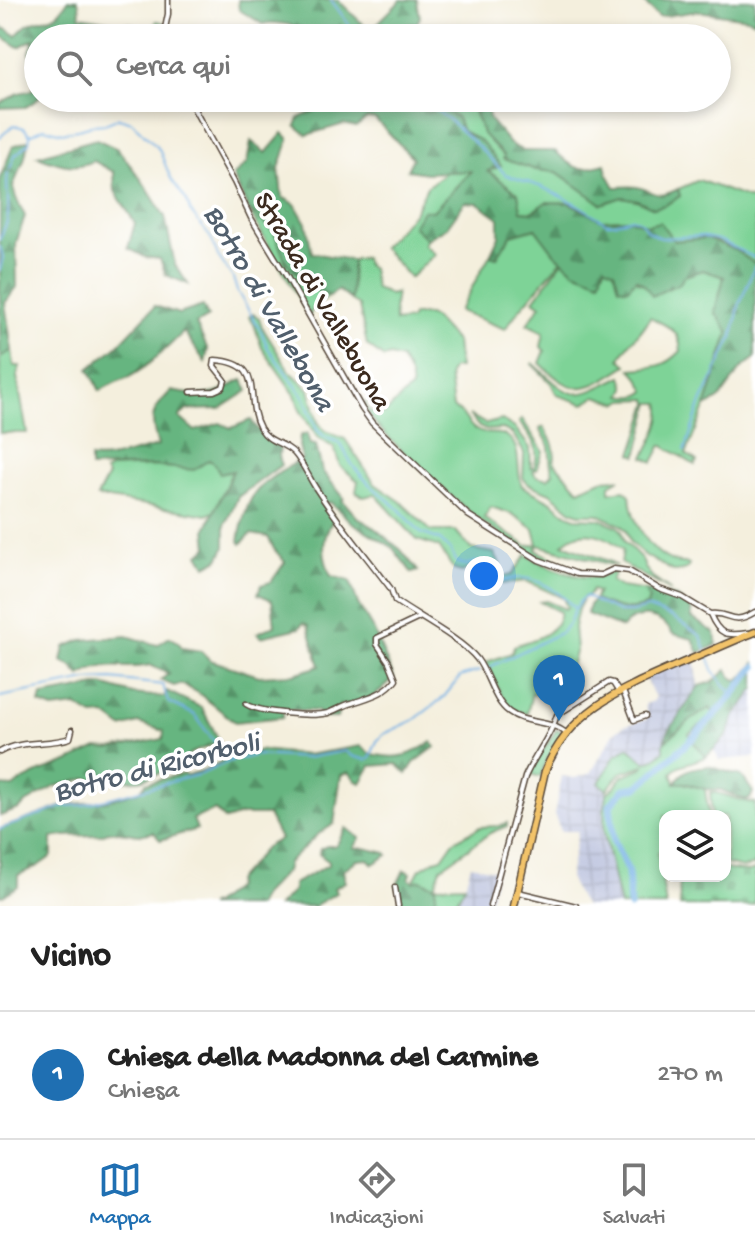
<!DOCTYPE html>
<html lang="it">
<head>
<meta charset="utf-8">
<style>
  body { margin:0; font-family:"Gochi Hand",sans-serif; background:#f2f2f2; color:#222 }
  .controls { position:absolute; right:24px; bottom:24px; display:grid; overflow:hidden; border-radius:16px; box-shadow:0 4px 12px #0003 }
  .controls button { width:72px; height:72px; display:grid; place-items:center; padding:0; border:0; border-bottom:2px solid #e0e0e0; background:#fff; color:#222; font:40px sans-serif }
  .you { position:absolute; left:484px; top:576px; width:28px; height:28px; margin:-20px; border:6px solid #fff; border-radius:50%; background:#1a73e8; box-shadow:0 0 0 12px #1a73e833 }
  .badge { display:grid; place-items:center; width:52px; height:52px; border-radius:50%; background:#1f6fb2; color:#fff; font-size:26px; font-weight:700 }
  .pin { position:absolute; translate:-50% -66px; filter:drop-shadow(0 2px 4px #0008) }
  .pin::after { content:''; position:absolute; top:42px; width:28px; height:24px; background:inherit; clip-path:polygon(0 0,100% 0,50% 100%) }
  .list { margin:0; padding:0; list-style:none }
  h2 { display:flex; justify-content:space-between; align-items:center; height:104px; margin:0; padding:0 32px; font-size:34px }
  h2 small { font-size:26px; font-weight:400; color:#767676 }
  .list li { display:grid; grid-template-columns:52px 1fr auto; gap:24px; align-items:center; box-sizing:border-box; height:128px; padding:0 32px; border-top:2px solid #e0e0e0 }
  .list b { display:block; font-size:30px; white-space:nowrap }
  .list p { margin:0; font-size:26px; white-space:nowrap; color:#767676 }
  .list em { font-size:26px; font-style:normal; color:#767676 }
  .icon { flex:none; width:44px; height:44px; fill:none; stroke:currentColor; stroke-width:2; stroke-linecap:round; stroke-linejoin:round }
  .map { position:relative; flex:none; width:755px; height:906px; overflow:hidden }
  .search { position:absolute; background:#fff; box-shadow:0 4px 12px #0003; left:24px; right:24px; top:24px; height:88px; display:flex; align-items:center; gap:20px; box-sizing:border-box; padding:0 28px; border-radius:44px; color:#767676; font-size:30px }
  .sheet { height:232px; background:#fff }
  nav { display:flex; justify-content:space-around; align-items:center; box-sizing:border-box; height:112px; border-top:2px solid #e0e0e0; background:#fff; font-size:22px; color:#767676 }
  nav a { display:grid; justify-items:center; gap:4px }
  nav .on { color:#1f6fb2 }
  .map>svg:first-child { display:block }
  .industrial { fill:url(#industrial-grid) }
  .green { fill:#7ed397; stroke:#5c7e5a; stroke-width:2; fill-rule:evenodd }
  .forest { fill:url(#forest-firs); stroke:#50704f; stroke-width:2 }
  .cemetery { fill:url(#cemetery-stones); stroke:#5c7e5a; stroke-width:2 }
  .park { fill:url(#park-crowns); stroke:#5c7e5a; stroke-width:2 }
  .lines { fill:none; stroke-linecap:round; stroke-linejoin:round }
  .stream { stroke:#71afe4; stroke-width:2 }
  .river { stroke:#71afe4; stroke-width:7 }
  .minor-casing { stroke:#57483b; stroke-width:7 }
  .primary-casing { stroke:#57483b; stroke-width:9 }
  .minor { stroke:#fff; stroke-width:4 }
  .primary { stroke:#f2c36a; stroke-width:6 }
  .labels { text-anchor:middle; stroke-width:7; stroke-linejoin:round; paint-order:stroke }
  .street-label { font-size:28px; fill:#3b2a1e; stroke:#fff }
  .water-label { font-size:30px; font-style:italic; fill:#515f6d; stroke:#fff }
</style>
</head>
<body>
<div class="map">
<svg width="755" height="906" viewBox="0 0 755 906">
  <defs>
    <pattern id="industrial-grid" width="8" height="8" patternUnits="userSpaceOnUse" patternTransform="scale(2)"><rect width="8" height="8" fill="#bcc3de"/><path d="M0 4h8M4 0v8" fill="none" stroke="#a2a8be"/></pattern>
    <pattern id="forest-firs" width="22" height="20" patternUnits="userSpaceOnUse" patternTransform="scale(2)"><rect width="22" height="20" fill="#66b580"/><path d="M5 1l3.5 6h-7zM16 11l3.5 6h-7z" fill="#559368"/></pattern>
    <pattern id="cemetery-stones" width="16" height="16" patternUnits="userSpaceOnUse" patternTransform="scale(2)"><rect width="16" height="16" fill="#7ed397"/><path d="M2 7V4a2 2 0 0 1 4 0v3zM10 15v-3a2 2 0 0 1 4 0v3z" fill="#6eb582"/></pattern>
    <pattern id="park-crowns" width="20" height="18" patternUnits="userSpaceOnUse" patternTransform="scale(2)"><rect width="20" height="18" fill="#7ed397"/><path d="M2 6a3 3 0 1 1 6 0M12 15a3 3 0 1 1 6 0" fill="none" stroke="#6eb582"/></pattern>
  </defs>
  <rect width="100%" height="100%" fill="#fff"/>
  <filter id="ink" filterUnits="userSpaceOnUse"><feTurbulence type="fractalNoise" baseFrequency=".0125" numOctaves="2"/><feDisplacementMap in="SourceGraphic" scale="16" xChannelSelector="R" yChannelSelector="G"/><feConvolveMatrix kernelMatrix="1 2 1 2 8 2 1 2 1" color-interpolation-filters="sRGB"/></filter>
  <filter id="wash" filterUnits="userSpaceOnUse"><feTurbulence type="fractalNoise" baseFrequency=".006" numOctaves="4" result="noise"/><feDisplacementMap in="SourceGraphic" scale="32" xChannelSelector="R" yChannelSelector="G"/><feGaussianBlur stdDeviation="1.8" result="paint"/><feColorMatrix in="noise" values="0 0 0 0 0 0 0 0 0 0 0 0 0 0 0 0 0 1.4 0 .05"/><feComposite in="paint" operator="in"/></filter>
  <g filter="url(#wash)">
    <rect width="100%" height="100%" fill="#f4efdd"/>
    <!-- industrial -->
    <path class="industrial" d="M694,655L699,686L668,732L664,742V751L654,759L646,762L628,748L600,783L607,790L604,812L620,906H585L575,891L569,877L578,831H561L554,814L562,776L575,778L591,773L614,733L623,726L647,719L645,704L654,701L655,697L644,677Z
      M755,688V757L719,760L714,750L727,736L735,716Z
      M471,865L497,871L488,906H454L465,885Z"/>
    <!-- green -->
    <path class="green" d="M157,21L165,23L161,38L120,37V23L133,24L143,34H149Z
      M424,98H451L472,106L483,134L504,156L536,170L557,172L602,204L622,197L637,200L654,208L665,205L680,196L678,189L699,180L755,201V264L735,250L707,238L674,241L660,223L646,225L629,219L602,220L570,203L547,202L532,212L521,211L518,193L488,171L500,166L482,142L462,131Z
      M472,170L432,212L413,226L427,239L424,244L435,254L410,278L382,247L414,213L427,187L446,172Z
      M248,209L274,232L286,263H289L307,287L330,296L313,308L309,317Z
      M536,228L555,254L562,260L519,310L505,329L459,311L490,255L497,257L511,235Z
      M365,258L367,266L372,268L375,288L390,295L396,293L394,305L395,322L410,320L413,315H428L435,319L456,342L459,368H453L449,374L453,408C467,414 465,423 476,430C486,437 499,430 508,437C522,446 516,472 522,486L552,502L563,511L575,518L600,519L617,526L621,530L625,542L642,559L645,568L654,579L671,591L621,563L623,550C606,534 581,525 563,544L611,562L616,566L538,545L536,550L566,565L582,571L580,572C511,553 462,508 412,460C394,443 375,426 362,405L366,402L367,408L371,412L375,410L384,414L411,388C413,378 406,367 401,359L390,356L384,358L367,345L359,306L351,300L352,260ZM491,507L512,514L534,529L538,544L527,546L484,518Z
      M563,261L574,271L600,280L605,266L644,284L684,276L703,270L725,277L715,312L729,332L705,408L686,454L697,461L695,465L662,445L653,462L644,457C652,441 665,421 660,403H651L637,456L632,454L649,403L648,399L624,400L619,403L596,396L584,404L557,395L551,383L532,364L533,363C574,401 572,401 622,376L626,388L622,395C630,397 640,397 646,391L639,378L631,369C653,367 665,368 681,351C679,328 668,327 650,317C643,333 627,342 620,359L627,365C587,391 576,399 540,363L545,351L541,347L544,332L527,324L541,305L534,300Z
      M253,314L259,318L262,327L289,370L309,389L318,422L325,431L345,439L375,484L400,501L431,531H456L471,549L494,553L500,564L498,573L503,577L512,575L526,555C546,566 573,579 597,577C603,577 610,573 616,570L611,581L621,587L648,591L646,595L649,598L647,606C624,613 616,608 594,600L598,592L592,590L589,595L584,597L578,609L574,627L576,649L568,676H561L556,698L532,693L527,714L512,709L503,699L486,662L512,653L514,646C534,639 557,635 560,612L540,602L546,601L565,609L567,607L563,598L526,581L502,584L476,565L462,572L454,570L439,547L417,540L375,494L364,497L356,492L358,481L340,466L334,448L317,437L300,410L295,395L262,348L254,324L249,317Z
      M12,350L14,366H20L17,377L27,433H0V358Z
      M469,415L486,424L502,420L516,429L530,448L531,468H534C541,446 531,439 519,422L522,419L543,451L537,469L533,471L536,476L548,479L553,473C549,464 551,457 549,447C548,440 543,435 540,429L544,427C551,439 557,449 554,462L579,490L601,480L620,479L610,485V492L624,490L630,495C631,520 650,555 676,562C680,563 685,563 689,564L688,568L682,571H673L646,556L631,543L626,530L621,525L598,514H579L572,511L550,493L528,484L523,478L524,453L513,434L503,429L486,430L479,427Z
      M209,460L233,470L214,512L207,515L97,497L108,476L105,472L112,468L154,466L177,468Z
      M710,707L715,714L689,734L706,757L679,766L672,773L675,783H684L705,789L709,816H665V859L664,850L658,852L666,906H620L604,833V812L607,793L614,788L622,776L642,768L644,765L620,773L607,790L599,783L615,756L628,747L646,762L654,759L664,751V742L688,722Z
      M710,792C726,793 739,802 755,803V865L743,868L726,864L725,816H712Z
      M507,823V826L490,833L441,868L435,886L465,885L454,906H442L413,882L420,869L435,860L442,858L454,841L480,827L499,826Z"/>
    <!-- forest -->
    <path class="forest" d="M68,0H77L79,3L80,16L120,23V37L82,24L77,26V32L65,38H38L39,98L26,107L0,108V103L19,93L33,90C38,75 30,67 30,53C31,48 33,44 34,39L19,47L0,35V26L16,35C20,32 23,28 27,25C46,14 53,25 68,0Z
      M238,0H338L377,38H318C309,27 276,20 263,24L239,10Z
      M401,0H417L420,17L417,23L406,25L396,38H385L384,30L376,25Z
      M641,0H755V21L747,18L698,11L659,17Z
      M343,98H424L457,118L462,131L482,142L501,166L488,171L518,193L521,211L532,212L546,202L570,203L602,220L629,219L646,225L660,222L674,241L707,238L735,250L755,264V358L741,369L720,398L705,408L729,332L715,312L724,277L703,270L684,276L680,283L652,296L644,284L636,279L627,289L619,287L614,271L605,266L600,281L574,271L555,254L535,228L511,235L497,257L490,255L499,236V218L478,203L465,202L447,227L427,239L413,226L423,210L433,211L471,171L426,173L407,170L413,158L375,119L367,118L356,127L344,124L307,135L296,126L299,118Z
      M451,98L486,99L489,119L510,144L523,151H555C577,171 577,171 605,164L607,173L615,187C622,187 631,186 637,187C657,191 655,201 678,189L680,196L665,205L654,208L637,200L622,197L602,204L557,172L536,170L503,159L504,156L483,134L472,106Z
      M283,133L289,139L279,168L282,197L295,204L306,223L312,253L352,260L351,300L338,290L330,296L307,287L302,279L286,262L274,232L248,209L233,176L247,163L251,141L266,153Z
      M96,139L118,149L143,182L165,217L175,265L188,284L166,275L160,259L145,257L128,248L135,223L115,191L114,172L94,161C70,170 61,164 37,156Z
      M29,140L24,160L13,186L16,198L25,216L16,243L17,287L5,303L12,350L0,358V178L13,146Z
      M155,306L179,314L203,306L208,317L196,324L208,350L205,362L184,332C166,348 150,366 129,377C117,382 112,383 100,391L89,369L117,346Z
      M243,380L248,391L220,409L187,410L179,417L195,431L220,423L231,428L251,420L265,439L280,447L279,456L281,465L238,497L225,525V547L219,559L206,566L199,554L208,547L206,529L233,471L220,474L214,463L209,460L194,470L154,466L90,468V458C107,462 139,450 158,446C150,416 150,413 171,391C186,394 204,397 219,392C227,389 234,383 243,380Z
      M307,433L310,444L316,445L322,471L344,498L342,500L358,518L372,526L401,550L418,571L412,573L392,547L351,522L330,502L324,504L335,518C320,536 322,556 331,576L350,581L358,604L373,629L394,678C380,694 361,707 340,705L337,718H322L317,711L283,709V717L235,722L197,692L181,684L174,686L160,680L169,674L150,665C130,670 116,664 98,668C91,669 85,673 80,676L71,666L62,662L65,647L82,640L127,636L157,645L170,637L179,643L182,648L201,651L210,660L259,676L294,674L320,666L308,626L303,623L299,628L261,637L257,633L275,625L272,600L258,594L261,585L271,582L285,562L274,549L268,537L251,534L241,544L239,541C247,490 259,484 302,459L299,446L300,436Z
      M648,591L677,597L691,609L692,618L715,633L717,645L699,653L693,639L673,634C662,616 636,609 622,628L587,614L589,605L594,600C616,608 624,613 647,606L649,598L646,595Z
      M755,663V688L735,716L727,736L706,757L692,740L716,716L710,708L688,722L664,742L668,732L699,686L713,682L727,670L732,677L737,680L745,675Z
      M102,685L133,694L164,697L167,691L202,708L220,742L191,753L177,767L140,780L95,781L89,778L56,786L26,803L19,809L0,816V786L13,787L19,782L40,772L68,762L97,748L111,749L163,739L164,731L138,723L122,728L105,715L93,716L76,706L53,709L40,704L42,696Z
      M432,742L435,747L414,763L407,774L397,764L371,766L361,783L356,781L349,772L341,775L334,824L317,835L288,863L286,871L264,894L257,906H208L217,902L235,887L236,881L267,846L280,839L268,815H241L225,820L215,810L193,819L197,829L160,840L154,832L139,835L112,831L100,835L61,836L52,838V856L38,866L18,875V886L3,896H0V829L66,805L105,801L140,791L146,783L182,774L187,775L206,770L227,758L262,750L306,755L361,746C369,754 373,755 384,756C406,759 414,752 432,742Z
      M708,766L742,776L753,792L750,799H744L721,790L705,789L684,783H675C684,768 692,768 708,766Z
      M346,828L360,838L354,848H364L386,853L388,855L373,864L368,859L357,860L343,870L345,882L334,888L336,893L314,906H278L293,891V884L328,865V861L319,854L320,849L327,846H336Z
      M404,870L411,873L409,879L413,882L420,880L435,886L437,902L442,906H400V896L397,885Z"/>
    <!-- cemetery -->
    <path class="cemetery" d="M725,869L749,872L755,870V904L749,906H680L679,876H725Z"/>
    <!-- park -->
    <path class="park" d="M557,729L564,733L547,759L540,777L530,774L535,762Z"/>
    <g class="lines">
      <!-- stream -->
      <path class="stream" d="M331,0L359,38
        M412,98L426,104L447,118L479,147L506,175L542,187L578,205L607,223H615L631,218L636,219L641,222L647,231L661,238L700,236L719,240L755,258
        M30,135L44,128L62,133L93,125L105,124L119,118L132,122L159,149L171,179L187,201L190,211L211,238L218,256L233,278L237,291L261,331L268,348L304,397L317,430L325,437L340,443L353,466L370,485L398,508L421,533L440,540L450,550L457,562L466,565L476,562L503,581C510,580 517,577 523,578C542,579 563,595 575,609L580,601L586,596L594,601L619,612H632L648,608L672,617L701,636L706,650
        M0,137L14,125L24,128L30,135
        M10,169L15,155L29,143L30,136
        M0,240C1,232 6,228 7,221C11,206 5,189 8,173
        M0,246L3,257L0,270
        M685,450L700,405L733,336L739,306L755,266
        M708,656L714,672L733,695
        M488,668L562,632L569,623L574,611
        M0,697L87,680L112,679L163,685L168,702L195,715L212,739L232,760
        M0,829L65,806L83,805L201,774L230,761L258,755L306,758L345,751L352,756L367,760L370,758L377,741L384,734L414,720L443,698L460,677L479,671"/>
      <!-- river -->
      <path class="river" d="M630,906L628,871L614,842L610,805L625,789L638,787L691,740L727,702L755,667"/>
    </g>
  </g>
  <g filter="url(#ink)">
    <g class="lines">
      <!-- minor casing -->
      <g class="minor-casing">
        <path id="minor" d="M163,38L168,14V0
          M188,98L234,182L251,218L287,277L362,409L372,423L468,515L539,560L577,574L601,575L614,569L629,571L659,589L682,597L710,614C730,611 730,627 755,612
          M191,392L214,391L223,387L225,380L214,366L215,360C267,363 243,397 260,428C270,444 282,441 294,453C303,463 309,478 317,490C339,524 366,556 391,589L395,601C418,617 461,639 477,659C489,675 493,700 509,712C526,725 551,719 567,734
          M710,614C719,636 727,636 748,633
          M623,691L634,720L645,716
          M246,704C260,713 311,717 328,713C336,710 344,705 352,703C369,697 385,694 396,679L389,662L377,644V638L419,618
          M0,752C23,739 46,746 70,738L72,730
          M395,887L398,906
          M518,892L576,906
          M490,906L525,777C535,754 550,738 557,715L609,682L613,683L618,691"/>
      </g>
      <!-- primary casing -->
      <g class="primary-casing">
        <path id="primary" d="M514,906L545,771C569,711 620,690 675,666C702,655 728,643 755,632"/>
      </g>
      <!-- minor -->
      <use href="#minor" class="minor"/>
      <!-- primary -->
      <use href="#primary" class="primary"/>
    </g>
  </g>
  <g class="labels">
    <!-- street labels -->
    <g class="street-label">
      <text transform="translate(325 300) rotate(60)" y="10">Strada di Vallebuona</text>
    </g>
    <!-- water labels -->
    <g class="water-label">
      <text transform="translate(271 307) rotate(60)" y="10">Botro di Vallebona</text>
      <text transform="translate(156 765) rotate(-14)" y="10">Botro di Ricorboli</text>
    </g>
  </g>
</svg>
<div class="controls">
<button><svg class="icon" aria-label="layers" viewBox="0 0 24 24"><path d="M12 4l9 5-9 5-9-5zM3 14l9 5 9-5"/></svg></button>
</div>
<div class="you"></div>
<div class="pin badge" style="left:559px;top:721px">1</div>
<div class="search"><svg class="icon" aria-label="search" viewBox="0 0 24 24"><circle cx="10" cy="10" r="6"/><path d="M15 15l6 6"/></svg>Cerca qui</div>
</div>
<section class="sheet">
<h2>Vicino<small></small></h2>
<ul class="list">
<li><span class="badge">1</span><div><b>Chiesa della Madonna del Carmine</b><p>Chiesa</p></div><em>270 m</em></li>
</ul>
</section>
<nav>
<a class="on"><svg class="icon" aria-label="map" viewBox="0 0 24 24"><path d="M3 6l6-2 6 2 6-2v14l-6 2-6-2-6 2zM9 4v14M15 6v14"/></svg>Mappa</a>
<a><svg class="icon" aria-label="directions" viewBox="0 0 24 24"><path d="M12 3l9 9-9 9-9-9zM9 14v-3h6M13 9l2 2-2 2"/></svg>Indicazioni</a>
<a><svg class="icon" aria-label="saved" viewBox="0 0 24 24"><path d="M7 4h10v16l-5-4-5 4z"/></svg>Salvati</a>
</nav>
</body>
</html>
